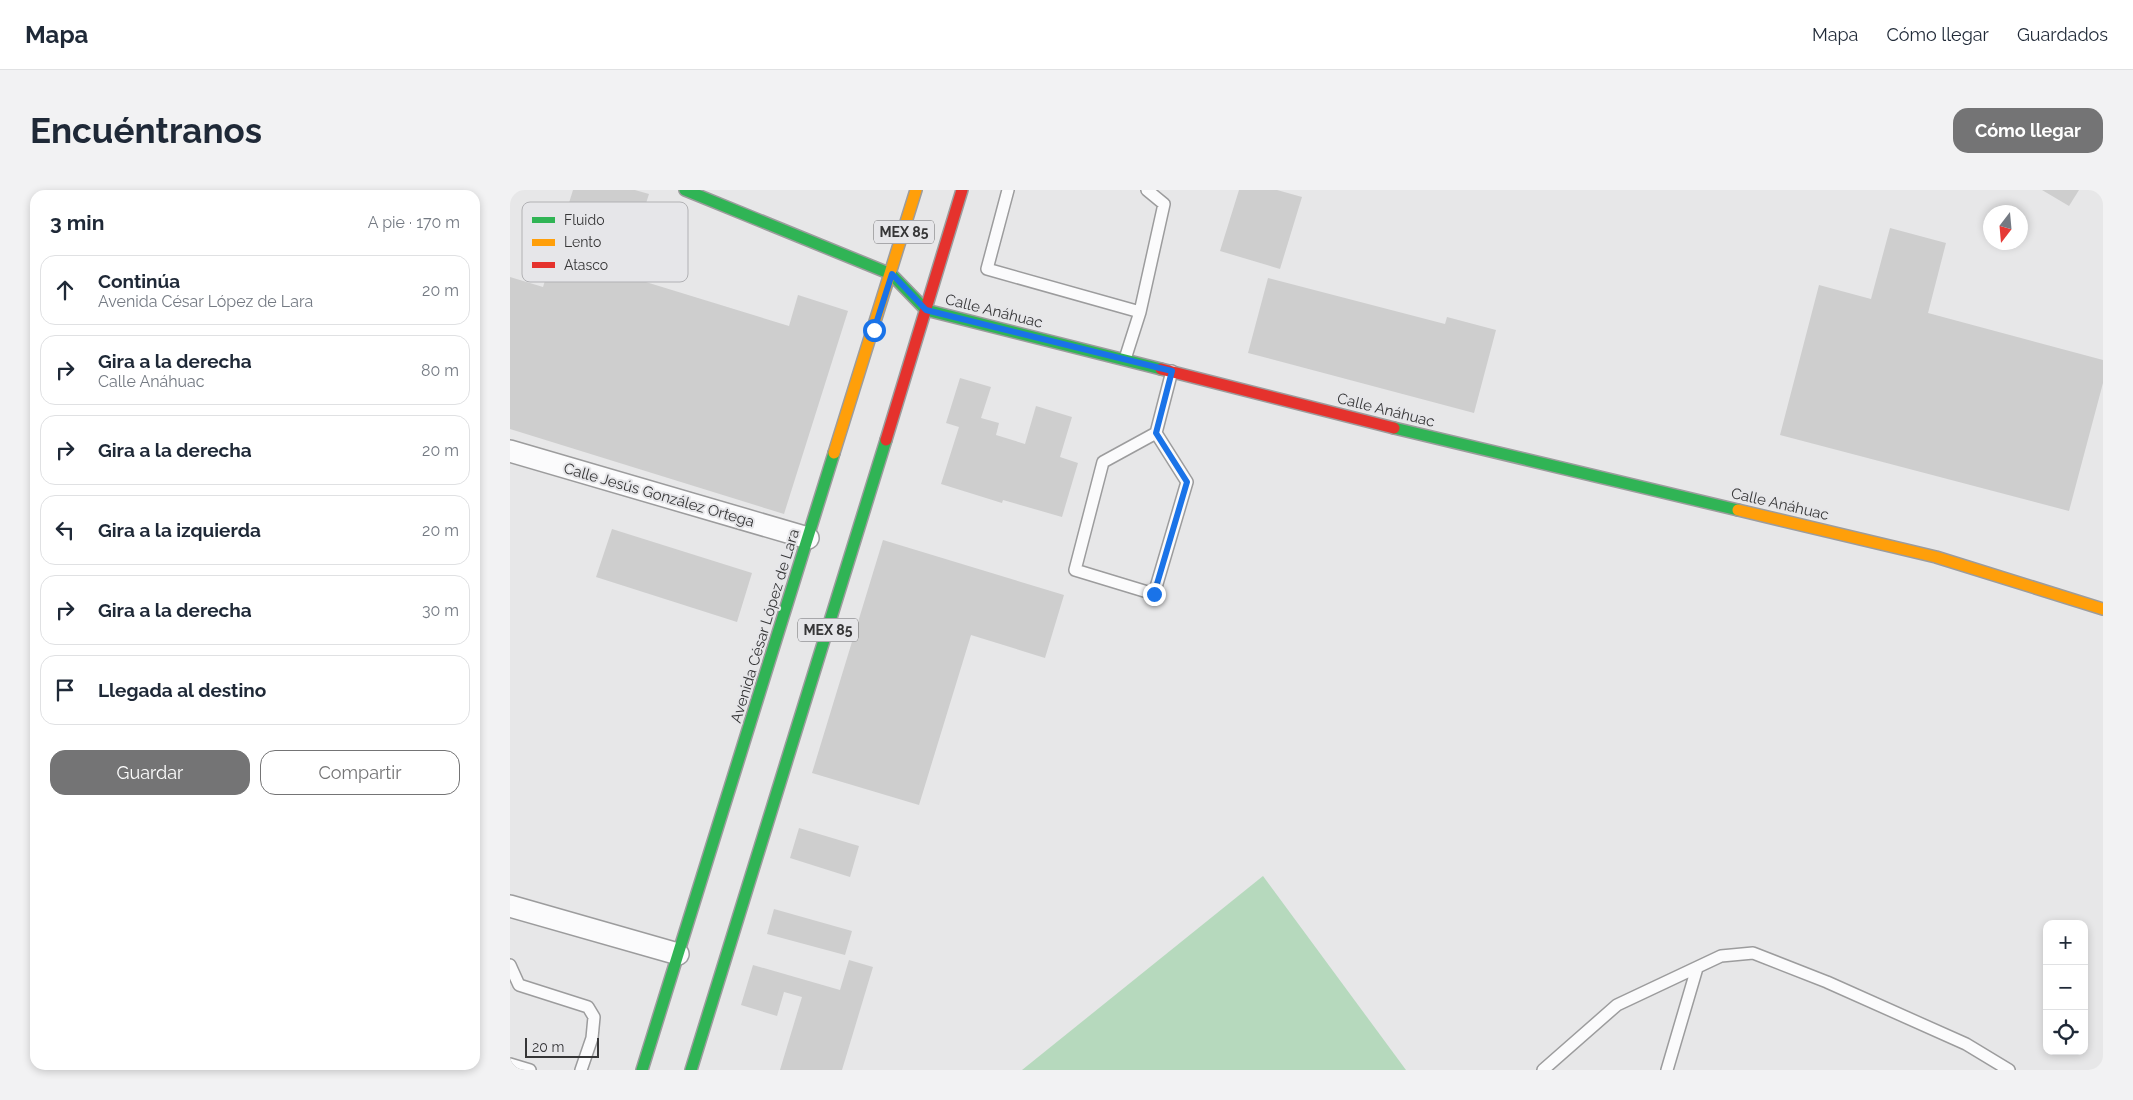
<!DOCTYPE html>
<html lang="es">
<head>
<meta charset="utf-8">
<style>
  body { margin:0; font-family:Raleway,sans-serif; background:#f2f2f3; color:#1f2937 }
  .controls { position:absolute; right:15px; bottom:15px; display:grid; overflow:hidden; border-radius:10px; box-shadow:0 2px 8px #0003 }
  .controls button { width:45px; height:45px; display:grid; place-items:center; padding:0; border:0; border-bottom:1px solid #e0e1e3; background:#fff; color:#1f2937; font:25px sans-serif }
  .compass { position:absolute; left:1473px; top:15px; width:45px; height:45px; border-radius:50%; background:#fff; box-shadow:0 2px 8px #0003; rotate:196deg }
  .scale { position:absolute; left:15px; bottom:12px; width:74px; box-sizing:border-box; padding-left:5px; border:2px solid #363637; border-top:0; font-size:14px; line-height:18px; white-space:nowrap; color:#363637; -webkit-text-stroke:4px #e6e6e9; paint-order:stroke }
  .stop { position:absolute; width:15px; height:15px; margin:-11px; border:4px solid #1a73e8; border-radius:50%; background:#fff }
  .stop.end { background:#1a73e8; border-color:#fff; box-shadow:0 1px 5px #0008 }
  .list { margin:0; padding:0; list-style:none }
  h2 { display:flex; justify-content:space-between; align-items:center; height:65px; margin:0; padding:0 20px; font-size:21px }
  h2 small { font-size:16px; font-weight:400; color:#747a83 }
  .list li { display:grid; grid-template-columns:32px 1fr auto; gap:15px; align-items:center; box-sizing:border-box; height:70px; margin:0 10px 10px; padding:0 10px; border:1px solid #e0e1e3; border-radius:15px }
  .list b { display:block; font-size:19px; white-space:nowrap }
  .list p { margin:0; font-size:16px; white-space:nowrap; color:#747a83 }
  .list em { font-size:16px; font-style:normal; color:#747a83 }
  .actions { display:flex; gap:10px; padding:15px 20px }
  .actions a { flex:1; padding:11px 0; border:1px solid #747475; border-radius:15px; text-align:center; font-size:18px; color:#747475 }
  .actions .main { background:#747475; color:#fff }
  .icon { flex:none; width:28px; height:28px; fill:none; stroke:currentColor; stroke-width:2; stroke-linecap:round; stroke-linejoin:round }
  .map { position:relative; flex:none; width:1593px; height:880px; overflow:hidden; border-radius:15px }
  header { display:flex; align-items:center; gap:30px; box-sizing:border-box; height:70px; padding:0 25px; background:#fff; border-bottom:1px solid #e0e1e3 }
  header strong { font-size:24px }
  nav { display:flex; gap:28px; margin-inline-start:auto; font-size:18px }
  .intro { display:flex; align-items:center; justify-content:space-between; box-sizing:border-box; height:120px; padding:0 30px }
  h1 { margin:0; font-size:35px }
  .button { padding:12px 22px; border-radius:15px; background:#747475; color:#fff; font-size:18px; font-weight:700 }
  main { display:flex; gap:30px; padding:0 30px }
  aside { flex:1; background:#fff; border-radius:15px; box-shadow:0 2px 8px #0003 }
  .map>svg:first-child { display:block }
  .green { fill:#b6d9bd }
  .building { fill:#cecece }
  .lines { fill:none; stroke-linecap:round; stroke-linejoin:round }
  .lane-casing { stroke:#9c9c9d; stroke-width:14 }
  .street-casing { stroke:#9c9c9d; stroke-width:24 }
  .fast-casing { stroke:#9c9c9d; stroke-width:14 }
  .slow-casing { stroke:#9c9c9d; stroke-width:14 }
  .jam-casing { stroke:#9c9c9d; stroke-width:14 }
  .lane { stroke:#fbfbfc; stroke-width:11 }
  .street { stroke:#fbfbfc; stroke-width:21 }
  .fast { stroke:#30b455; stroke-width:11 }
  .slow { stroke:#ff9f0a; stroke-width:11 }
  .jam { stroke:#e5322d; stroke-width:11 }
  .route { stroke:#1a73e8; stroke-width:6 }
  .labels { text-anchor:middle; stroke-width:4; stroke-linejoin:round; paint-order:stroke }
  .shield { fill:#e6e6e9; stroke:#6b6b6c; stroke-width:1 }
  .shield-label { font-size:14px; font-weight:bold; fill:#363637 }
  .street-label { font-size:15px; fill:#363637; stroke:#e6e6e9 }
  .key { fill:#e6e6e9; stroke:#b1b1b4; stroke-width:1 }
  .key-label { font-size:14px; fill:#363637 }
</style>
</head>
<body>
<header>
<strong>Mapa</strong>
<nav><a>Mapa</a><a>Cómo llegar</a><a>Guardados</a></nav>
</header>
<div class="intro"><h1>Encuéntranos</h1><a class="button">Cómo llegar</a></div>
<main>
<aside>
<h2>3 min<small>A pie · 170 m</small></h2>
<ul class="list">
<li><svg class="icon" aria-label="ahead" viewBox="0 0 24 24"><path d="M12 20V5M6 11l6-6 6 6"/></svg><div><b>Continúa</b><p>Avenida César López de Lara</p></div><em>20 m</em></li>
<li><svg class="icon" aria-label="right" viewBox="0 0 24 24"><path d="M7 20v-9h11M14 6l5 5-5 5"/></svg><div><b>Gira a la derecha</b><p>Calle Anáhuac</p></div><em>80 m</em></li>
<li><svg class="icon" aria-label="right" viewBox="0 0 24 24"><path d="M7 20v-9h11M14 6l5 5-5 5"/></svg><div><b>Gira a la derecha</b></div><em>20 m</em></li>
<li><svg class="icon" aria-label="left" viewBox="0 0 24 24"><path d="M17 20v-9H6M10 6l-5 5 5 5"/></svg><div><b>Gira a la izquierda</b></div><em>20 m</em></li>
<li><svg class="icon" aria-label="right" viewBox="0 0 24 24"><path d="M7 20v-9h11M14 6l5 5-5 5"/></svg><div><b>Gira a la derecha</b></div><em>30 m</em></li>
<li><svg class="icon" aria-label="arrive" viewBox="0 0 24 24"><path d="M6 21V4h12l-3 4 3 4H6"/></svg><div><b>Llegada al destino</b></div></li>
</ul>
<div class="actions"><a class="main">Guardar</a><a>Compartir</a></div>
</aside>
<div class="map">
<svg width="1593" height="880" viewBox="0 0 1593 880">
  <rect width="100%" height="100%" fill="#e7e7e8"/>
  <!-- green -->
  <path class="green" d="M753,686L896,880H512Z"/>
  <!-- building -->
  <path class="building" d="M63,0H125L139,4L113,85L279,136L288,105L338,121L274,324L0,239V87L33,97Z
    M729,0H767L792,7L770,79L710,61Z
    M1532,0H1569L1559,16Z
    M1380,38L1436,53L1418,123L1593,170V193L1559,321L1270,245L1309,95L1361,109Z
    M758,88L935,134L937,127L986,140L964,223L738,163Z
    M450,188L481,197L471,228L489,233L486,245L515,254L526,216L562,227L550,267L568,273L552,327L493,310L492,313L431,294L449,237L436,233Z
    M102,339L242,383L227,432L86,387Z
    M373,350L554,405L535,468L461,445L409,615L302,583Z
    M289,638L349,656L340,687L280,668Z
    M264,719L342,741L335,765L257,744Z
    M339,770L363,777L332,880H270L292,807L274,802L267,826L231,815L243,775L330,800Z"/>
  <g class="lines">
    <!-- lane casing -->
    <g class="lane-casing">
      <path id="lane" d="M498,0L477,79L630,122L615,169
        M630,122L654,14L637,0
        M646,243L677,292L644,404L565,380L593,272L646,243L662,181
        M0,775L9,795L78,817L84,827L82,848L71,880
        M0,874L20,880
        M1033,880L1107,815L1211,766L1243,763L1317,792L1456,854L1499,880
        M1157,880L1187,778"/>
    </g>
    <!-- street casing -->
    <g class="street-casing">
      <path id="street" d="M0,261L298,348
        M0,716L168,764"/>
    </g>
    <!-- fast casing -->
    <g class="fast-casing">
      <path id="fast" d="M175,0L381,84L416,120L651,179
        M884,238L1228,320
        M132,880L324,263
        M181,880L376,250"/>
    </g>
    <!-- slow casing -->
    <g class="slow-casing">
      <path id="slow" d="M324,263L406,0
        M1228,320L1426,367L1593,419"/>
    </g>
    <!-- jam casing -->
    <g class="jam-casing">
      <path id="jam" d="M651,179L884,238
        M376,250L452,0"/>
    </g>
    <!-- lane -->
    <use href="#lane" class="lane"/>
    <!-- street -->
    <use href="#street" class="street"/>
    <!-- fast -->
    <use href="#fast" class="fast"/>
    <!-- slow -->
    <use href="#slow" class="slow"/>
    <!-- jam -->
    <use href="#jam" class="jam"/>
  </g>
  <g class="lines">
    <!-- route -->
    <path class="route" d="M364,140L382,84L416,120L662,181L646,243L677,292L644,404"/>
  </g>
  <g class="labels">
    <!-- shield labels -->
    <g class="shield">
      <rect x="364" y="30.5" width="60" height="23" rx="4"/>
      <rect x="288" y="428.5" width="60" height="23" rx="4"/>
    </g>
    <g class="shield-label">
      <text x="394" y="47">MEX 85</text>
      <text x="318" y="445">MEX 85</text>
    </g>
    <!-- street labels -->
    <g class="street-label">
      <text transform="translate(484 121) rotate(14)" y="5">Calle Anáhuac</text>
      <text transform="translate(876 220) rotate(14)" y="5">Calle Anáhuac</text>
      <text transform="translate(149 305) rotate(16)" y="5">Calle Jesús González Ortega</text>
      <text transform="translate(1270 314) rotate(13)" y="5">Calle Anáhuac</text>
      <text transform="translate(255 436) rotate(-73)" y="5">Avenida César López de Lara</text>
    </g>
  </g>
  <!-- legend -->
  <rect x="12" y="12" width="166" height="80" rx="8" class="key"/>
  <rect x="22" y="27" width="23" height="6" fill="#30b455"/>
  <rect x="22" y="49" width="23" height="7" fill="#ff9f0a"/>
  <rect x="22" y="72" width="23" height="6" fill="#e5322d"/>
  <g class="key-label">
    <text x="54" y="35">Fluido</text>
    <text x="54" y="57">Lento</text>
    <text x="54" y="80">Atasco</text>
  </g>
</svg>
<div class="controls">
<button>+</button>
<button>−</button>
<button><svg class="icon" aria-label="locate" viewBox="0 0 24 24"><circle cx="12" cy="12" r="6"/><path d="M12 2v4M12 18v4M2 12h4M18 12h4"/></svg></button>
</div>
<svg class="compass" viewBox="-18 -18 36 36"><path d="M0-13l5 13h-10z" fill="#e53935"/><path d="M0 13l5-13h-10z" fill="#747a83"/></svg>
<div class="scale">20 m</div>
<div class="stop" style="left:364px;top:140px"></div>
<div class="stop end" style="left:644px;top:404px"></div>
</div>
</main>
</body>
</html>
